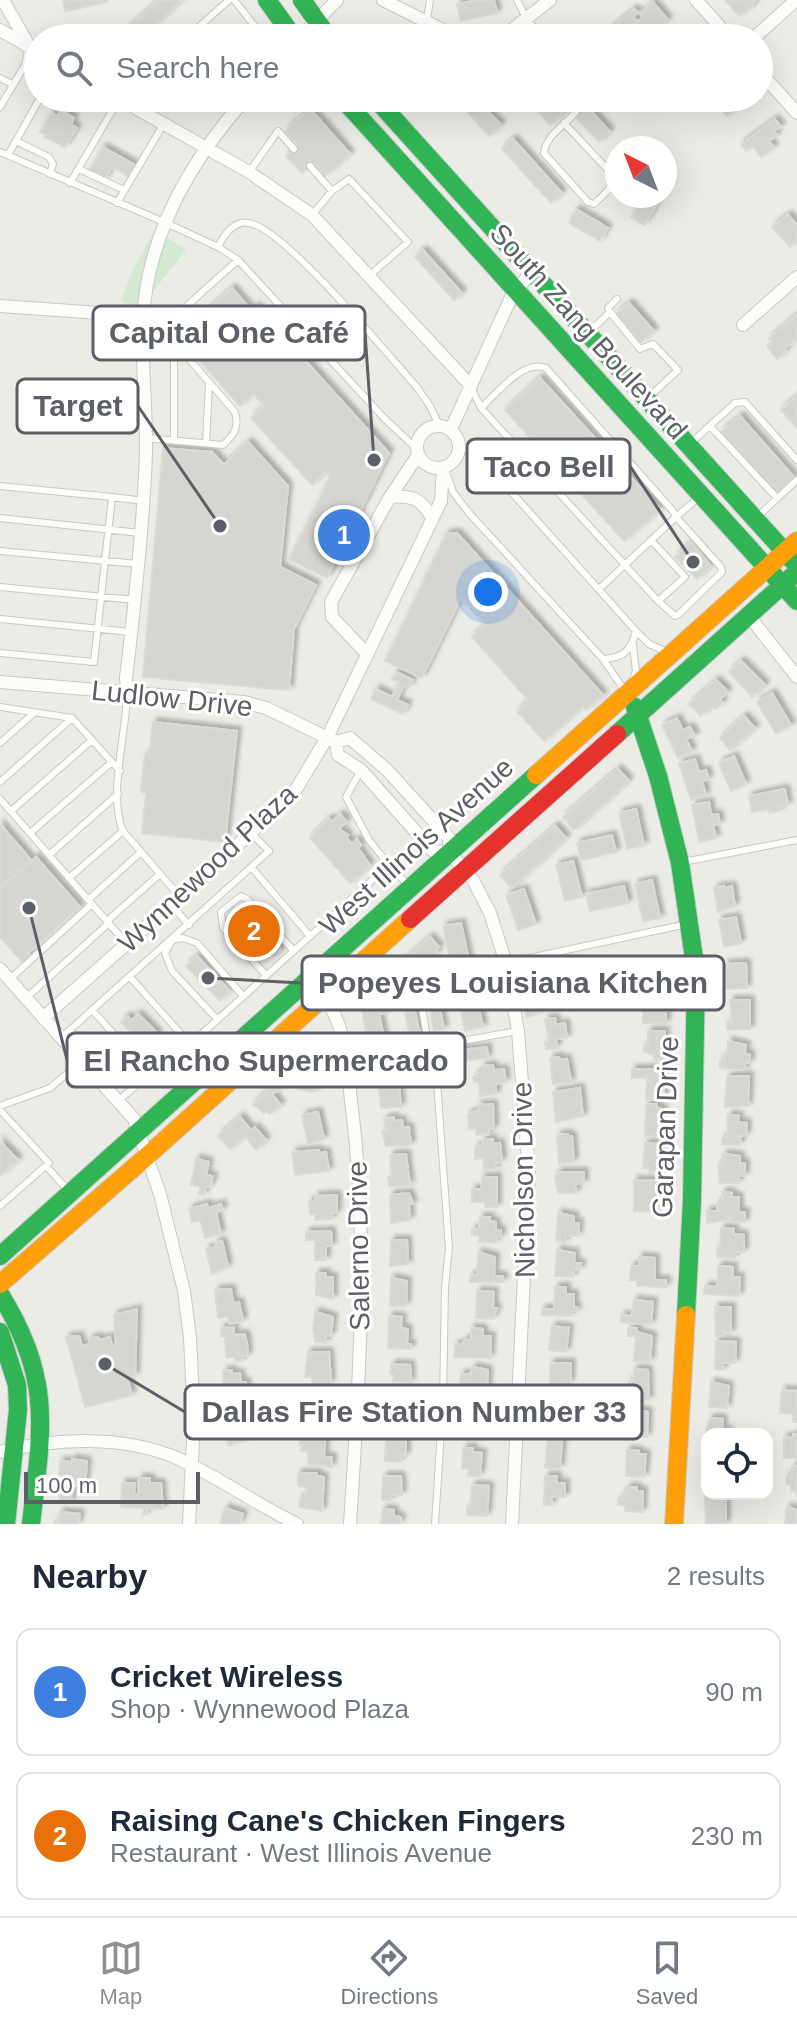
<!DOCTYPE html>
<html lang="en">
<head>
<meta charset="utf-8">
<style>
  body { margin:0; font-family:Arial,sans-serif; background:#f2f2f3; color:#1f2937 }
  .controls { position:absolute; right:24px; bottom:24px; display:grid; overflow:hidden; border-radius:16px; box-shadow:0 8px 32px #0002 }
  .controls button { width:72px; height:72px; display:grid; place-items:center; padding:0; border:0; border-bottom:2px solid #e0e1e3; background:#fff; color:#1f2937; font:40px sans-serif }
  .compass { position:absolute; left:605px; top:136px; width:72px; height:72px; border-radius:50%; background:#fff; box-shadow:0 8px 32px #0002; rotate:318deg }
  .scale { position:absolute; left:24px; bottom:20px; width:176px; box-sizing:border-box; padding-left:8px; border:4px solid #5c5f65; border-top:0; font-size:22px; line-height:28px; white-space:nowrap; color:#5c5f65; -webkit-text-stroke:6px #fff; paint-order:stroke }
  .you { position:absolute; left:488px; top:592px; width:28px; height:28px; margin:-20px; border:6px solid #fff; border-radius:50%; background:#1a73e8; box-shadow:0 0 0 12px #1a73e833 }
  .badge { display:grid; place-items:center; width:52px; height:52px; border-radius:50%; background:#8e9092; color:#fff; font-size:26px; font-weight:700 }
  .pin { position:absolute; translate:-50% -50%; border:4px solid #fff; box-shadow:0 2px 8px #0006 }
  .list { margin:0; padding:0; list-style:none }
  h2 { display:flex; justify-content:space-between; align-items:center; height:104px; margin:0; padding:0 32px; font-size:34px }
  h2 small { font-size:26px; font-weight:400; color:#747a83 }
  .list li { display:grid; grid-template-columns:52px 1fr auto; gap:24px; align-items:center; box-sizing:border-box; height:128px; margin:0 16px 16px; padding:0 16px; border:2px solid #e0e1e3; border-radius:16px }
  .list b { display:block; font-size:30px; white-space:nowrap }
  .list p { margin:0; font-size:26px; white-space:nowrap; color:#747a83 }
  .list em { font-size:26px; font-style:normal; color:#747a83 }
  .icon { flex:none; width:44px; height:44px; fill:none; stroke:currentColor; stroke-width:2; stroke-linecap:round; stroke-linejoin:round }
  .map { position:relative; flex:none; width:797px; height:1524px; overflow:hidden }
  .search { position:absolute; background:#fff; box-shadow:0 8px 32px #0002; left:24px; right:24px; top:24px; height:88px; display:flex; align-items:center; gap:20px; box-sizing:border-box; padding:0 28px; border-radius:44px; color:#747a83; font-size:30px }
  .sheet { height:392px; background:#fff }
  nav { display:flex; justify-content:space-around; align-items:center; box-sizing:border-box; height:112px; border-top:2px solid #e0e1e3; background:#fff; font-size:22px; color:#747a83 }
  nav a { display:grid; justify-items:center; gap:4px }
  nav .on { color:#8e9092 }
  .map>svg:first-child { display:block }
  .green { fill:#d4e9d4 }
  .building { fill:#d6d5d2; stroke:#dbdad6; stroke-width:2; filter:url(#shadow) }
  .lines { fill:none; stroke-linecap:round; stroke-linejoin:round }
  .lane-casing { stroke:#c8c9c7; stroke-width:8 }
  .street-casing { stroke:#c8c9c7; stroke-width:14 }
  .fast-casing { stroke:#c9c9c8; stroke-width:20 }
  .slow-casing { stroke:#c9c9c8; stroke-width:20 }
  .jam-casing { stroke:#c9c9c8; stroke-width:20 }
  .lane { stroke:#fcfcfb; stroke-width:6 }
  .street { stroke:#fcfcfb; stroke-width:12 }
  .fast { stroke:#30b455; stroke-width:18 }
  .slow { stroke:#ff9f0a; stroke-width:18 }
  .jam { stroke:#e5322d; stroke-width:18 }
  .labels { text-anchor:middle; stroke-width:6; stroke-linejoin:round; paint-order:stroke }
  .street-label { font-size:28px; fill:#5c5f65; stroke:#fff }
  .leader { fill:none; stroke:#5c5f65; stroke-width:3 }
  .callout-dot { fill:#5c5f65; stroke:#fff; stroke-width:3 }
  .callout { fill:#fff; stroke:#5c5f65; stroke-width:3 }
  .callout-label { font-size:30px; text-anchor:middle; font-weight:bold; fill:#5c5f65 }
</style>
</head>
<body>
<div class="map">
<svg width="797" height="1524" viewBox="0 0 797 1524">
  <defs>
    <filter id="shadow"><feDropShadow dx="4" dy="-4" stdDeviation="2" flood-color="#0004"/></filter>
  </defs>
  <rect width="100%" height="100%" fill="#ecece7"/>
  <!-- green -->
  <path class="green" d="M159,232L186,250L139,309L127,306L121,300L130,276L153,233Z"/>
  <!-- building -->
  <path class="building" d="M63,0H102L103,3L65,11Z
    M159,0H182L140,38H135L127,29Z
    M478,0H494L497,13L461,21L457,4Z
    M725,0H756L752,4L753,6L739,16Z
    M653,2L668,20L644,38L633,26L643,17L640,14Z
    M634,9L638,12L633,17L637,21L618,38H615L608,31Z
    M475,98L501,125L489,136L464,108Z
    M527,98H549L563,114L550,125Z
    M711,98H740L743,102L727,116Z
    M586,105L610,132L599,142L574,115Z
    M310,109L350,154L325,176L314,163L302,173L286,156L298,146L285,131Z
    M61,110L74,118L71,124L77,128L65,147L44,137L46,135L40,132L52,113L57,116Z
    M775,119L781,127L774,131L777,135L769,141L774,147L761,157L753,146L746,151L741,144Z
    M513,139L562,193L551,203L502,149Z
    M103,147L135,165L128,176L112,167L104,180L89,171Z
    M644,196H662L644,225L631,217Z
    M576,209L608,228L600,241L569,223Z
    M788,215L797,225V241L790,247L772,227Z
    M423,250L462,293L454,300L415,257Z
    M232,288L251,310L256,306L389,453L327,578L289,559L330,477L325,472L312,485L251,418L264,406L253,394L240,406L178,337Z
    M629,303L654,331L641,342L616,314Z
    M797,315V338L784,349L786,351L777,359L767,346L772,341L769,338Z
    M540,378L660,509L624,541L505,410Z
    M797,396V428L781,410Z
    M740,416L794,477L776,493L721,432Z
    M248,442L288,486L280,567L316,585L294,629L289,690L143,677L163,448L212,452L224,465Z
    M457,533L603,695L586,710L583,706L544,741L517,711L529,701L472,637L485,625L461,598L422,678L385,661L446,534Z
    M691,542L711,566L697,579L675,557Z
    M741,661L765,685L752,697L729,672Z
    M396,672L413,680L409,687L404,685L397,700L408,705L403,714L371,699L376,689L392,697L399,682L392,679Z
    M716,680L728,692L720,699L723,703L715,709L712,706L701,716L689,704Z
    M772,693L791,725L776,734L757,702Z
    M744,716L755,728L730,750L720,738Z
    M677,718L683,730L690,727L695,736L686,739L692,751L678,758L662,725Z
    M153,722L237,731L225,842L142,833L146,794L141,791L145,755H149Z
    M734,756L746,784L731,791L719,763Z
    M695,759L699,772L706,770L709,779L702,781L706,795L691,800L679,764Z
    M618,769L629,781L574,830L563,817Z
    M785,789L788,805L778,807L779,811L769,813L768,809L752,812L749,796Z
    M709,802L711,815L718,814L720,824L713,825L716,838L699,842L692,805Z
    M636,809L644,845L627,849L619,813Z
    M340,814L347,822L339,829L348,835L346,837L352,844L357,839L361,845L358,848L370,865L350,883L310,838L329,818L332,822Z
    M0,824L32,861L0,888Z
    M555,826L566,838L511,888L500,875Z
    M612,835L616,852L581,860L577,843Z
    M36,857L80,907L28,953L31,956L23,963L0,937V888Z
    M573,861L582,897L565,901L556,865Z
    M652,880L660,918L643,921L635,884Z
    M624,886L628,903L590,911L586,894Z
    M724,886L725,888L732,886L735,906L718,912L714,888Z
    M524,889L536,924L518,930L506,895Z
    M248,911L277,943L281,950L274,956L268,950L261,953L230,918L234,914L239,919Z
    M736,917L741,943L724,947L719,920Z
    M461,923L483,1027L465,1031L443,926Z
    M430,937L439,947L436,950L438,952L386,998L375,985Z
    M197,956L230,991L220,1001L186,966Z
    M746,963L747,988L725,989V964Z
    M554,977L560,1001L555,1002L556,1008L526,1017L524,1006L537,1003L535,991H538L537,983Z
    M659,989H670V1011H666V1023H643V1006H648L649,993H659Z
    M376,995L377,1005L385,1003L387,1013L379,1014L385,1041L392,1039L394,1049L388,1050L391,1064L374,1067L359,998Z
    M730,1000H750V1029L727,1030V1023H732Z
    M439,1003L444,1029L434,1031L429,1005Z
    M415,1011L426,1062L416,1064L405,1013Z
    M138,1014L158,1034L154,1037L168,1051L158,1060L121,1022L127,1016L132,1020Z
    M555,1018L556,1025L565,1023L567,1038L556,1039L557,1048L546,1049L545,1042L549,1041L545,1019Z
    M648,1031H665V1041H668V1048H664V1060H654V1055L644,1052V1046H648Z
    M728,1041L746,1045L745,1054H750V1063L745,1062V1070L720,1068V1060H724L725,1053H728Z
    M302,1045L315,1049L311,1060L319,1062L314,1076L320,1078L315,1092L297,1089L287,1080L292,1062Z
    M487,1047L488,1058L445,1063L444,1052Z
    M559,1057L560,1060L567,1059L571,1082L553,1084L550,1058Z
    M493,1065L494,1070L504,1069L506,1082L496,1084V1094L480,1096L479,1082H474L473,1077H478L477,1072H483L482,1066Z
    M632,1069H657V1074H664V1097L653,1095V1100H646L647,1078H632Z
    M736,1076H749L748,1106L725,1107L727,1077Z
    M389,1078L390,1086L399,1085L401,1107L381,1108L379,1086H375V1079Z
    M274,1080L282,1089L272,1094L281,1105L270,1114L267,1111L264,1113L253,1104L270,1089L267,1085Z
    M580,1088L583,1116L556,1122L553,1092Z
    M493,1104L494,1129H489V1134L476,1135V1128L469,1129L468,1114L479,1110L478,1105Z
    M646,1104H657V1108L663,1109V1118H659V1136H645Z
    M318,1112L324,1139L308,1144L302,1115Z
    M728,1115L739,1116L738,1122L747,1123L746,1136L734,1135L741,1137L740,1145L722,1144L723,1137H727Z
    M240,1117L251,1130L255,1127L266,1140L256,1150L245,1136L230,1149L218,1136Z
    M394,1117V1121L402,1120L403,1128L409,1127L411,1145L386,1146L382,1131H386L384,1119Z
    M568,1134V1136H572L574,1162L559,1163L557,1135Z
    M493,1139V1144L500,1143L502,1162L495,1163L496,1169L484,1170L483,1158L475,1159V1151L476,1146L482,1145V1140Z
    M0,1141L18,1160L0,1176Z
    M645,1143L660,1144V1173H649V1168H643Z
    M319,1150V1153L326,1152L329,1171L295,1175L292,1152Z
    M406,1154L410,1185L389,1186L388,1177H391L390,1155Z
    M723,1154L740,1156V1163H745V1176H739V1183H720L718,1165L723,1164Z
    M196,1159L209,1162L206,1175L213,1176L210,1187L206,1186L204,1195L199,1194L201,1187L191,1185Z
    M558,1172H584V1184H576V1193H558L555,1175H559Z
    M482,1177H497V1207H485V1202H472V1189H481Z
    M634,1180L660,1181L658,1212L634,1211Z
    M722,1192L732,1193V1197H739V1212H745V1222H731V1217H727V1220L707,1223V1211H720L717,1209V1203H722Z
    M409,1193L413,1204H409L410,1220L391,1223L390,1195Z
    M337,1195V1213H332V1219L315,1220V1214H310L309,1201H315V1196Z
    M207,1204L208,1208L221,1204L223,1210L216,1212L221,1234L205,1238L200,1220L192,1222L189,1209Z
    M558,1213L574,1216V1223H579L578,1236L566,1235L565,1242L556,1241Z
    M480,1217H490L489,1221L496,1222V1230H501V1237H497L496,1243L479,1242L480,1236L472,1235V1229H479Z
    M721,1228L734,1229V1234L744,1235V1252H736L735,1258L717,1257V1248H720Z
    M331,1231L332,1246H326V1260H315V1240H306V1232Z
    M391,1240H407L408,1264L390,1266Z
    M222,1241L228,1267L212,1274L206,1249L216,1247L215,1243Z
    M557,1250L575,1253L574,1263H581L580,1270L574,1269L573,1277L555,1276Z
    M478,1252L495,1257L494,1276H503V1282H470L471,1275H477Z
    M639,1257L655,1258V1280H666V1287L637,1286V1280H630L631,1266H639Z
    M718,1266L733,1267V1277H740L739,1296L704,1294L705,1286L717,1287Z
    M316,1273H326V1277H333V1299L316,1295Z
    M391,1278L407,1281L406,1306H390Z
    M555,1287H566V1294H574V1307H577V1311H571V1316L542,1315V1309H554Z
    M226,1289H231L233,1303L239,1302L243,1321L230,1324L228,1317L218,1318L215,1290Z
    M477,1291L494,1292L493,1308H497L493,1319L476,1318Z
    M634,1300L653,1302L651,1325L621,1322V1315L632,1316Z
    M715,1307H731V1333L724,1332V1336H716Z
    M137,1309L135,1376L127,1378L132,1395L85,1407L66,1337L79,1336L82,1346L90,1344L89,1339L98,1337L99,1340L110,1337L112,1346L116,1344L114,1315Z
    M315,1312L333,1317L331,1336H326V1343L315,1342L313,1329Z
    M389,1316L402,1317L401,1328L408,1329L407,1344H411V1349L388,1348Z
    M552,1326L569,1328L566,1352L549,1350Z
    M234,1327V1335L245,1334L247,1344L248,1356H242V1361H235V1357L226,1358L225,1336H221V1328Z
    M471,1328L483,1329V1336H491L490,1358L454,1357L455,1344L461,1345L466,1339L471,1340Z
    M628,1328H637V1332L652,1336L650,1362L634,1361L636,1336H628Z
    M716,1341L736,1342L735,1363H723V1370L715,1369Z
    M308,1352H329L331,1383H312V1377H305Z
    M550,1363H571L570,1383H561L560,1391H550Z
    M394,1364L410,1365L411,1382L393,1381L394,1375L390,1374L391,1365Z
    M473,1367L488,1370L487,1397L469,1396V1384H460L461,1374H470Z
    M634,1369L648,1370L649,1400L638,1399V1395L633,1394V1388H629V1381H633Z
    M232,1370V1374L240,1373L241,1382H246L247,1393L241,1394V1400L225,1401L223,1371Z
    M711,1382L729,1386L727,1408L709,1407Z
    M782,1390L797,1391V1422H793V1414L780,1413Z
    M631,1408L648,1412L647,1437L630,1436Z
    M225,1416L238,1417V1427H244V1442H233L232,1445H228Z
    M710,1418L723,1419L722,1430H728V1434L706,1432Z
    M293,1424L315,1425V1437L325,1438L324,1457H332V1467L308,1464V1451H301L302,1445H299L303,1433H293Z
    M386,1431L406,1433V1456L401,1455L400,1462L385,1461Z
    M793,1434H797V1458H784V1437L793,1438Z
    M548,1439L562,1441L560,1468H545Z
    M463,1448H473L472,1452L482,1453L480,1476H468L469,1469H462Z
    M627,1450L639,1451V1454H646L644,1477L626,1476Z
    M72,1459L87,1461L85,1486H72L71,1503L59,1502L60,1461L72,1462Z
    M792,1466H797V1497L796,1491H791V1485L786,1484L787,1476H792Z
    M298,1473H317V1476L324,1477L322,1511L299,1507L300,1498H305L306,1487L298,1486Z
    M383,1476H401L402,1495H391V1500H382Z
    M545,1476H557V1483H565V1497H552V1505H544Z
    M139,1478H150V1483H161L163,1509L147,1508L146,1515H143L144,1508L121,1507L122,1483H135L134,1494H138Z
    M472,1485L489,1486L487,1516L467,1515V1508L470,1509Z
    M627,1487H637V1491H643L642,1512L625,1511V1505H618V1499L622,1500L623,1492H627Z
    M705,1497H726V1524H706Z
    M787,1507L797,1510V1524H785Z
    M225,1508L243,1514L240,1524H220Z
    M383,1509L394,1510V1516L401,1517L400,1524H381Z
    M60,1512L80,1514L78,1524H55V1521L59,1522Z"/>
  <g class="lines">
    <!-- lane casing -->
    <g class="lane-casing">
      <path id="lane" d="M234,0L264,38
        M517,0L527,20L544,38
        M427,20L430,0
        M191,34L229,0
        M0,78L12,84
        M74,98L89,106L93,98
        M0,107L25,65L29,46
        M564,123L609,171C617,187 605,193 594,204L588,202L544,153C546,130 579,120 582,98
        M16,141L49,157L53,164L50,174
        M0,152L164,222L218,247L238,260L385,419L417,449
        M8,155L40,98
        M310,166L332,191
        M79,169L124,190
        M249,172L278,131L294,149
        M70,183L119,99
        M117,203L163,125
        M312,215L332,191L349,179L408,242L370,275
        M218,247C224,235 234,220 249,223C284,228 388,355 416,386L430,406L439,425
        M610,312L608,308L617,299
        M144,329L162,328L238,260
        M588,333L610,312L640,349L653,344L678,370L650,396
        M174,342V441
        M472,389L481,408L658,601L675,616L679,614L722,572L721,567L676,517L698,498
        M481,408C497,393 523,359 546,368L673,511L676,517L599,589
        M710,426L777,498
        M146,438L223,445C235,434 239,427 235,412L162,328
        M692,442L735,403L745,402L797,460
        M206,443L209,383
        M459,445L479,456L636,631L649,644L667,652
        M446,472L453,492L469,513L603,659L625,691
        M0,486L112,497L94,662L0,653
        M112,497L144,501
        M0,518L140,533
        M756,518L797,480
        M651,540L685,577L658,601
        M0,551L138,564
        M0,587L135,600
        M0,619L131,632
        M633,645L636,671L633,680
        M603,659C623,658 631,651 636,631
        M127,695C126,735 108,795 123,831L180,897
        M0,707L72,718L120,771
        M0,743L34,713
        M0,782L72,718
        M0,799L126,943
        M11,811L92,740
        M30,833L112,762
        M49,855L118,794
        M683,862L797,840
        M389,865L409,886
        M252,868L310,936
        M69,878L123,831
        M88,900L141,852
        M171,905L189,925
        M107,921L160,874
        M506,963L687,924
        M266,975L223,928L221,912L241,896L247,899L294,951
        M130,977L190,1044
        M9,980L92,904
        M419,992L427,1036L439,1045L518,1031
        M26,998L109,923
        M92,1010L269,851L251,833
        M217,1019L172,971L165,953L172,940L183,938L197,943L243,996
        M61,1038L92,1010L150,1074
        M434,1041L449,1248L445,1287L443,1401L435,1524
        M191,1080L174,1059L389,865L369,840L346,797L361,770
        M119,1100L150,1074L174,1059
        M0,1106L50,1088L82,1061
        M0,1110L49,1163L0,1206
        M46,1166L68,1190"/>
    </g>
    <!-- street casing -->
    <g class="street-casing">
      <path id="street" d="M3,0L29,46
        M383,0L451,34L464,38
        M696,0L730,38
        M0,30L38,52
        M300,38L337,0
        M494,38L513,29L550,0
        M754,38L796,0
        M759,71L797,113
        M118,98L249,172L312,215L471,386
        M0,306L143,316
        M743,325L797,277
        M417 447a21 21 0 1 1 42 0a21 21 0 1 1-42 0Z
        M451,429L514,291L533,272
        M390,497C412,495 423,499 432,519
        M749,616L797,677
        M367,654L332,617L331,602L390,497L418,455
        M0,682L244,702L266,708L336,742L338,755L361,770L433,851L450,853
        M127,694L126,678C135,603 143,529 146,454C147,409 141,364 143,320C147,235 191,160 246,98
        M336,742L350,738L387,770L449,838L450,853
        M450,853L473,880L490,913L506,963L518,1031L529,1173L512,1524
        M0,969L134,1119L160,1194L184,1291L190,1338L194,1418L189,1524
        M309,978C320,991 330,1003 336,1018C348,1046 348,1079 352,1109C369,1247 359,1385 350,1524
        M43,1018L228,854L295,791L328,736L441,501L443,467
        M0,1452C55,1438 123,1435 177,1458C218,1477 256,1504 297,1524"/>
    </g>
    <!-- fast casing -->
    <g class="fast-casing">
      <path id="fast" d="M267,0L294,38
        M302,0L329,38
        M342,98L797,601
        M375,98L793,561
        M635,707L658,776L680,863L696,972L692,1200L686,1315
        M617,734L797,572
        M0,1256L536,775
        M0,1294C53,1379 42,1429 31,1524
        M0,1332L17,1385L18,1410L6,1524"/>
    </g>
    <!-- slow casing -->
    <g class="slow-casing">
      <path id="slow" d="M536,775L797,541
        M0,1284L146,1157L410,919
        M674,1524L686,1315"/>
    </g>
    <!-- jam casing -->
    <g class="jam-casing">
      <path id="jam" d="M410,919L617,734"/>
    </g>
    <!-- lane -->
    <use href="#lane" class="lane"/>
    <!-- street -->
    <use href="#street" class="street"/>
    <!-- fast -->
    <use href="#fast" class="fast"/>
    <!-- slow -->
    <use href="#slow" class="slow"/>
    <!-- jam -->
    <use href="#jam" class="jam"/>
  </g>
  <g class="labels">
    <!-- street labels -->
    <g class="street-label">
      <text transform="translate(589 331) rotate(48)" y="10">South Zang Boulevard</text>
      <text transform="translate(172 698) rotate(6)" y="10">Ludlow Drive</text>
      <text transform="translate(416 846) rotate(-42)" y="10">West Illinois Avenue</text>
      <text transform="translate(207 868) rotate(-43)" y="10">Wynnewood Plaza</text>
      <text transform="translate(665 1127) rotate(-88)" y="10">Garapan Drive</text>
      <text transform="translate(523 1180) rotate(-91)" y="10">Nicholson Drive</text>
      <text transform="translate(358 1246) rotate(-91)" y="10">Salerno Drive</text>
    </g>
  </g>
  <!-- callouts -->
  <path class="leader" d="M374 460L365 333M220 526L138 406M693 562L630 466M208 978L302 983M29 908L67 1060M105 1364L185 1412"/>
  <g class="callout-dot">
    <circle cx="374" cy="460" r="8"/>
    <circle cx="220" cy="526" r="8"/>
    <circle cx="693" cy="562" r="8"/>
    <circle cx="208" cy="978" r="8"/>
    <circle cx="29" cy="908" r="8"/>
    <circle cx="105" cy="1364" r="8"/>
  </g>
  <g class="callout">
    <rect x="93" y="306" width="272" height="54" rx="8"/>
    <rect x="17" y="379" width="121" height="54" rx="8"/>
    <rect x="467" y="439" width="163" height="54" rx="8"/>
    <rect x="302" y="956" width="422" height="54" rx="8"/>
    <rect x="67" y="1033" width="398" height="54" rx="8"/>
    <rect x="185" y="1385" width="457" height="54" rx="8"/>
  </g>
  <g class="callout-label">
    <text x="229" y="343">Capital One Café</text>
    <text x="78" y="416">Target</text>
    <text x="549" y="477">Taco Bell</text>
    <text x="513" y="993">Popeyes Louisiana Kitchen</text>
    <text x="266" y="1071">El Rancho Supermercado</text>
    <text x="414" y="1422">Dallas Fire Station Number 33</text>
  </g>
</svg>
<div class="controls">
<button><svg class="icon" aria-label="locate" viewBox="0 0 24 24"><circle cx="12" cy="12" r="6"/><path d="M12 2v4M12 18v4M2 12h4M18 12h4"/></svg></button>
</div>
<svg class="compass" viewBox="-18 -18 36 36"><path d="M0-13l5 13h-10z" fill="#e53935"/><path d="M0 13l5-13h-10z" fill="#747a83"/></svg>
<div class="scale">100 m</div>
<div class="you"></div>
<div class="pin badge" style="left:344px;top:535px;background:#3f7fe0">1</div>
<div class="pin badge" style="left:254px;top:931px;background:#e8710a">2</div>
<div class="search"><svg class="icon" aria-label="search" viewBox="0 0 24 24"><circle cx="10" cy="10" r="6"/><path d="M15 15l6 6"/></svg>Search here</div>
</div>
<section class="sheet">
<h2>Nearby<small>2 results</small></h2>
<ul class="list">
<li><span class="badge" style="background:#3f7fe0">1</span><div><b>Cricket Wireless</b><p>Shop · Wynnewood Plaza</p></div><em>90 m</em></li>
<li><span class="badge" style="background:#e8710a">2</span><div><b>Raising Cane's Chicken Fingers</b><p>Restaurant · West Illinois Avenue</p></div><em>230 m</em></li>
</ul>
</section>
<nav>
<a class="on"><svg class="icon" aria-label="map" viewBox="0 0 24 24"><path d="M3 6l6-2 6 2 6-2v14l-6 2-6-2-6 2zM9 4v14M15 6v14"/></svg>Map</a>
<a><svg class="icon" aria-label="directions" viewBox="0 0 24 24"><path d="M12 3l9 9-9 9-9-9zM9 14v-3h6M13 9l2 2-2 2"/></svg>Directions</a>
<a><svg class="icon" aria-label="saved" viewBox="0 0 24 24"><path d="M7 4h10v16l-5-4-5 4z"/></svg>Saved</a>
</nav>
</body>
</html>
